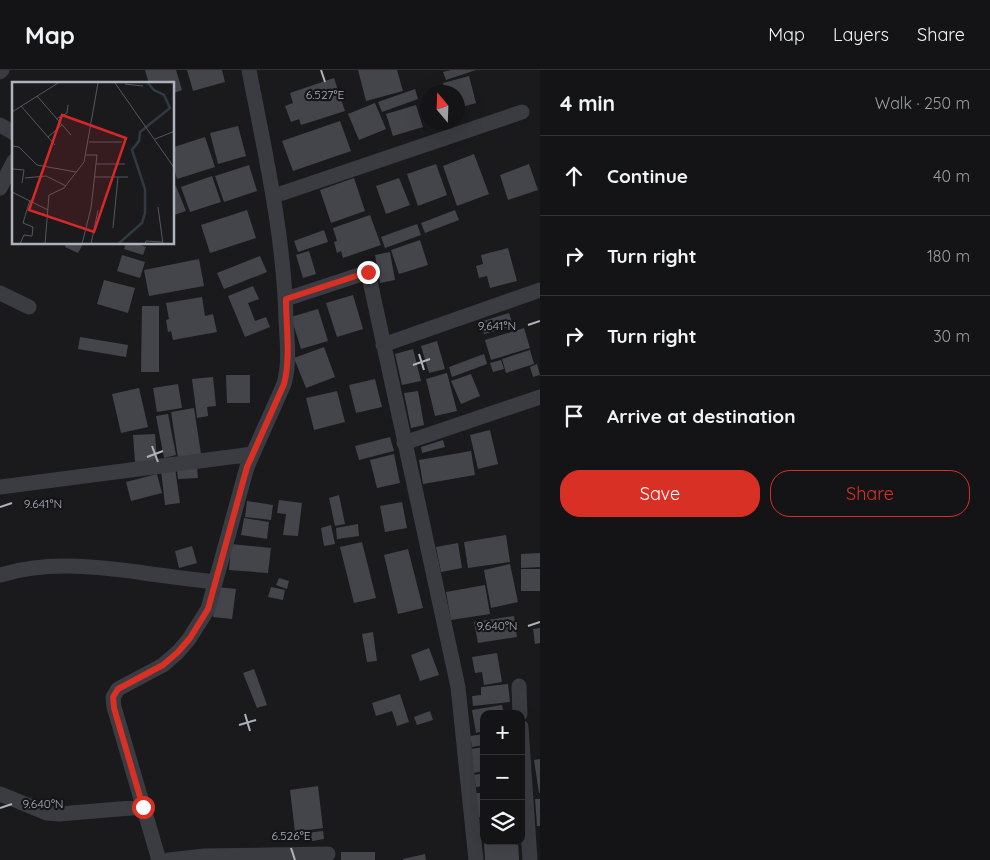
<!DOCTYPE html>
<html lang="en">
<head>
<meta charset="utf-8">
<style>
  body { margin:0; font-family:Quicksand,sans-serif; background:#212123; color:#f1f3f6 }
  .controls { position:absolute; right:15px; bottom:15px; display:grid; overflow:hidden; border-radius:10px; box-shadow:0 5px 20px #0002 }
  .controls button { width:45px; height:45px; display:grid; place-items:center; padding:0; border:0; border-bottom:1px solid #333335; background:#141416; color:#f1f3f6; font:25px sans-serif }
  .compass { position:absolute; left:420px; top:15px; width:45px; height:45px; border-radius:50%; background:#141416; box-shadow:0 5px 20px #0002; rotate:341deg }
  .stop { position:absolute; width:15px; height:15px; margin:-11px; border:4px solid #d93025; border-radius:50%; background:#fff }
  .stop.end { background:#d93025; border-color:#fff; box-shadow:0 1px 5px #0008 }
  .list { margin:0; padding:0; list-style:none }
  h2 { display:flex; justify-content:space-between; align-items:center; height:65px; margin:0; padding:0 20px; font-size:21px }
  h2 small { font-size:16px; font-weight:400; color:#9d9ea1 }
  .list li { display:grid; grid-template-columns:32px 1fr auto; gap:15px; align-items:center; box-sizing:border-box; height:80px; padding:0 20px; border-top:1px solid #333335 }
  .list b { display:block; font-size:19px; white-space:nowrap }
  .list em { font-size:16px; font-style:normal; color:#9d9ea1 }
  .actions { display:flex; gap:10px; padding:15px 20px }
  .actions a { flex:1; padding:11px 0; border:1px solid #d93025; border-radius:20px; text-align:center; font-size:18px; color:#d93025 }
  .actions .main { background:#d93025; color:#fff }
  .icon { flex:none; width:28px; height:28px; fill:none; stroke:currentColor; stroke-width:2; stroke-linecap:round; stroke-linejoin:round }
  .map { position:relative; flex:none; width:540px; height:790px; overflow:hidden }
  header { display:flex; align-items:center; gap:30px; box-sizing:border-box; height:70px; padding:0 25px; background:#141416; border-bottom:1px solid #333335 }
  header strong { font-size:24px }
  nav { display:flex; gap:28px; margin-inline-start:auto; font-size:18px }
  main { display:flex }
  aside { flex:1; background:#141416 }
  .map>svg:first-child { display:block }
  .building { fill:#44454a }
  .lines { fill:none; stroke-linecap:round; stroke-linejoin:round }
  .street { stroke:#3b3c42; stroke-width:15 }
  .route { stroke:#d93025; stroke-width:6 }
  .ticks { fill:none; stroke:#adb2bc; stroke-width:2 }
  .inset-river { fill:none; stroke:#2f3a42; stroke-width:2.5 }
  .inset-road { fill:none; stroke:#55575d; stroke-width:1 }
  .view { fill:#d62828; fill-opacity:0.15; stroke:#d62828; stroke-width:2.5 }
  .inset-edge { fill:none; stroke:#adb2bc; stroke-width:2.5 }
  .ticks-label { font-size:12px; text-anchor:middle; fill:#adb2bc; stroke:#151518; stroke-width:4.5; stroke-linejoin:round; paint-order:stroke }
</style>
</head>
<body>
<header>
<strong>Map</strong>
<nav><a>Map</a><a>Layers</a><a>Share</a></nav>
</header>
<main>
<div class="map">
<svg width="540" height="790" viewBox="0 0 540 790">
  <rect width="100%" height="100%" fill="#1a1a1d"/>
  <!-- building -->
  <path class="building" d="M145,0H176L182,20L174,23V14H149Z
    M187,0H222L225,12L193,21Z
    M358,0H397L403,21L366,31Z
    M451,0H476L446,10L443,2Z
    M469,6L476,33L458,38V22H446L443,13Z
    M334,8L345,41L301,55L299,49L291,52L285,36L293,33L290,23Z
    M415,19L418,29L382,42L378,32Z
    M375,33L386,59L359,70L348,44Z
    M416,35L423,57L393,66L386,44Z
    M340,51L351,81L293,101L282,71Z
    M238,56L246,86L218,94L210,63Z
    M205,67L215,97L177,109L174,98V77Z
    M474,84L489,124L457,136L443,96Z
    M436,94L447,125L418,136L407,104Z
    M529,94L538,120L508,130L500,105Z
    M249,95L257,121L224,132L215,106Z
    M212,106L221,132L190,142L181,117Z
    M354,108L365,141L331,153L320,120Z
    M399,108L410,135L386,144L376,116Z
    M176,116L186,141L174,145V117Z
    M247,140L256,168L210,183L201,155Z
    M455,140L459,150L425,163L421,153Z
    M370,145L381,175L343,188L341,181L337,183L334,172L337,171L333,158Z
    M417,154L421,165L385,178L381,167Z
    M324,160L328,172L298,182L294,171Z
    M420,170L428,195L399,204L391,180Z
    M66,174H83L78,183L65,177Z
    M126,174H138L146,177L143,185L124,179Z
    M508,178L517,211L490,218L487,206L479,208L476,196L483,194L481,185Z
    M309,181L316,204L303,208L296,185Z
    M390,182L395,210L380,213L375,185Z
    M122,185L145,192L140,208L117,201Z
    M260,186L267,202L224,219L217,203Z
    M199,189L204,216L149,226L144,200Z
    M104,210L135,218L128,243L97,234Z
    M253,216L259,229L248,233L255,251L266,247L270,257L245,267L228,226Z
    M353,225L363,259L337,267L326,233Z
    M202,227L205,246L213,244L217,262L173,270L171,261L168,262L166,250L169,249L166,233Z
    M142,236H159V302H141Z
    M318,239L328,271L301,279L291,247Z
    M509,243L513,256L484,264L480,252Z
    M524,258L530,278L491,290L485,270Z
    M80,267L128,275L126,287L78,279Z
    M437,271L445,299L429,303L421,276Z
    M324,277L335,307L306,318L294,288Z
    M413,279L421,311L402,315L395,284Z
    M530,280L534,294L506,303L502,289Z
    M484,284L487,294L452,307L449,297Z
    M501,290L504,299L493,302L490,293Z
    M537,294L540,305L533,307L530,297Z
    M447,303L457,341L435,346L426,309Z
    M471,304L480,326L461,334L451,311Z
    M226,305H250V333H227Z
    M213,307L216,336L207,337L208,346L197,348L192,309Z
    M375,309L382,337L356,343L349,315Z
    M178,314L182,338L157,342L153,318Z
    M139,318L148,357L121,363L112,324Z
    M337,321L345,352L314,360L306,328Z
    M418,321L424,355L411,358L404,323Z
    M194,338L201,384L178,388L171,342Z
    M168,344L176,385L164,388L156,346Z
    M490,360L498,394L478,399L470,365Z
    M155,364L157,390L135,392L133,365Z
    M390,367L394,381L359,390L355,376Z
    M443,370L445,377L422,383L421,377Z
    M471,381L475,405L423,414L419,390Z
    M394,384L400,413L377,418L370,390Z
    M197,397L198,408L178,409L177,399Z
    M175,398L180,433L165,435L161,400Z
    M157,404L162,423L131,431L126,412Z
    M339,425L345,454L335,456L329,428Z
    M279,430L302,433L298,466L283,465L286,444L277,443Z
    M247,431L273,435L271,450L245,447Z
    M402,432L407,458L385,462L380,436Z
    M244,448L269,452L267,469L241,465Z
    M358,454L359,466L337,469L336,458Z
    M331,455L335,474L324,476L321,458Z
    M506,465L510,492L468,498L464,472Z
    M362,472L376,528L354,533L340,477Z
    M458,473L462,498L441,502L436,477Z
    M231,474L271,478L268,503L229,500Z
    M192,476L197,493L179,498L175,481Z
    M408,479L423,538L398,544L384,485Z
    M540,483V497L521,498V484Z
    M510,494L518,532L491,538L484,500Z
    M521,499H540V521H521Z
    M279,508L289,511L287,519L276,515Z
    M485,515L490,544L451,550L446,522Z
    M217,517L236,519L232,549L213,547Z
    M271,517L285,520L283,530L268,527Z
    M514,546L517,567L478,573L474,552Z
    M540,558V573L535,574L533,559Z
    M373,562L377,591L367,592L362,564Z
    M429,578L439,605L420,611L411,585Z
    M497,583L502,612L484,615L482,602L475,603L472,587Z
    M254,599L267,635L257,638L243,603Z
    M508,614L510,632L473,636L472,626L481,625V617Z
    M400,624L409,652L397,656L392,641L376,646L372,633Z
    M502,635L504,644H484V661L476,663L472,640Z
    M430,641L433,650L417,655L414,647Z
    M484,664V675L472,677L470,666Z
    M484,677V701L473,703L470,679Z
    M540,689V723H539L534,690Z
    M484,703V716L476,717L474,705Z
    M318,716L323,758L295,762L290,720Z
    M475,723H484V747H476Z
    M535,729H540V756H537Z
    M323,761L324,769L307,772L306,763Z
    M484,771H518L519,790H485Z
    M341,782H375V790H341Z
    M425,784L426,790H403V789Z"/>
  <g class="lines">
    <!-- street -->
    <path class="street" d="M0,2L2,0
      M0,55L14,63
      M0,118L14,91
      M274,126L522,42
      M0,223L29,237
      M286,229L368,202L458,617L476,790
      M383,275L540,220
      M404,373L540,327
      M0,417L253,384
      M0,505C45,491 92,496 138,502C164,506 190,509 215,512
      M519,616L520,644
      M521,657L530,790
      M0,724L47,743L59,744L143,737
      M159,790L114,637L113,627L118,619L163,595L178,582L189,569L208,539L247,397L284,314C290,293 287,271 286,250C284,165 265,83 249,0
      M169,790L205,786L328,784"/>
  </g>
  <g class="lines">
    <!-- route -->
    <path class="route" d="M143,737L114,638L113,627L118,619L163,595L178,582L190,568L208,539L247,397L284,314C291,287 286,257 286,229L368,202"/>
  </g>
  <!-- ticks -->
  <path class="ticks" d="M321,0L325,12M528,255L540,251M419,284L424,300M413,295L430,289M152,376L158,392M147,387L163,381M0,437L12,433M528,556L540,552M245,644L250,661M239,655L256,650M0,738L12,734M291,778L295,790"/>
  <!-- overview -->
  <g transform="translate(12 12)">
    <rect width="162" height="162" fill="#1a1a1d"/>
    <path class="inset-river" d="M106,162L130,141L133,131V107L120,68L127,59L128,50L158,26L152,13L142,8L136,1"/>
    <path class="inset-road" d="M103,1L163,87M113,2L131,4M25,14L59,53M9,24L43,63M0,30L46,1M44,37L55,31L56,23M36,55L50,43M143,57L163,49M77,60H110M0,64L7,65L25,83L64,90M84,82H113M0,87L12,88L10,101M83,95H116M13,96L34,94L54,104M0,110L36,128M146,125L151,162M36,135L57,141M101,146L106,95M8,162L12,153L20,154L21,145L11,141L18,118M33,162L37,113L52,106L72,80L86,1M70,162L79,126L85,73H74M79,162L86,128M133,162L134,159L151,160"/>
    <path class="view" d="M50,33L114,56L82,150L17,128Z"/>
    <rect width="162" height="162" class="inset-edge"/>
  </g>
  <g class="ticks-label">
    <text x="325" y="29">6.527°E</text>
    <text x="497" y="260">9.641°N</text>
    <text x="43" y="438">9.641°N</text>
    <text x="497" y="560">9.640°N</text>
    <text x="43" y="738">9.640°N</text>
    <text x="291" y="770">6.526°E</text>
  </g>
</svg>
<div class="controls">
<button>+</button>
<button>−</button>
<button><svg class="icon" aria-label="layers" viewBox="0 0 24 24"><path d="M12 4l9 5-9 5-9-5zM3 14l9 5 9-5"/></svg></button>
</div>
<svg class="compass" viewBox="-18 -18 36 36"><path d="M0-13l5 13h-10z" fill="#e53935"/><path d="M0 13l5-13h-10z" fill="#9d9ea1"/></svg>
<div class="stop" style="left:143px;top:737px"></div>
<div class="stop end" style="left:368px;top:202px"></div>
</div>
<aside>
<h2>4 min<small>Walk · 250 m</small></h2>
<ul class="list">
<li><svg class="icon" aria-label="ahead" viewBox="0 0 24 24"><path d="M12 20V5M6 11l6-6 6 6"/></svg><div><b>Continue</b></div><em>40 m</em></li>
<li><svg class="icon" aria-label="right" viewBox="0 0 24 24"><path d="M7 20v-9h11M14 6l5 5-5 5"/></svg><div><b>Turn right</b></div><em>180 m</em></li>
<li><svg class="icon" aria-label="right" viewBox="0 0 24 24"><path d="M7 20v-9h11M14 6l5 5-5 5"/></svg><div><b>Turn right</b></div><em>30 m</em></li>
<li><svg class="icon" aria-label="arrive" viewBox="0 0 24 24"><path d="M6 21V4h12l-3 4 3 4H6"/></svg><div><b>Arrive at destination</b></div></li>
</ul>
<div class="actions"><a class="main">Save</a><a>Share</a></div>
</aside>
</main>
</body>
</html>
